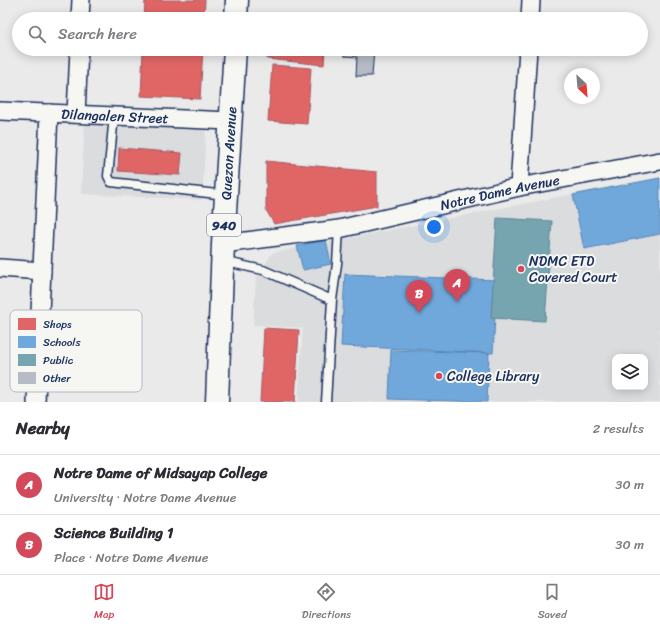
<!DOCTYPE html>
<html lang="en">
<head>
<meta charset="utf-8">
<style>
  body { margin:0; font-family:Sriracha,sans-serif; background:#f7f7f7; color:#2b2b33 }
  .controls { position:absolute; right:12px; bottom:12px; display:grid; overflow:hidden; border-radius:8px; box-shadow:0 2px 10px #0003 }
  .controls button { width:36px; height:36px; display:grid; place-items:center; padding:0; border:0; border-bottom:1px solid #e1e1e2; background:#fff; color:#2b2b33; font:20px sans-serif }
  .compass { position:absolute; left:564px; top:68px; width:36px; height:36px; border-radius:50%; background:#fff; box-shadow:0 2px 10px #0003; rotate:154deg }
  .you { position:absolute; left:434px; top:227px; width:14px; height:14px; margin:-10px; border:3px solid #fff; border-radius:50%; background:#1a73e8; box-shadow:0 0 0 6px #1a73e833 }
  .badge { display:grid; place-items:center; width:26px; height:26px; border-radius:50%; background:#d1495b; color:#fff; font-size:13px; font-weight:700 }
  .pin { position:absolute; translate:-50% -33px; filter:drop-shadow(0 1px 2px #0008) }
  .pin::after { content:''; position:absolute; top:21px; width:14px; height:12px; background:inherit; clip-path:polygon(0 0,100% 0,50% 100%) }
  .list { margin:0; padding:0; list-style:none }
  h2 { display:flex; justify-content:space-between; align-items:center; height:52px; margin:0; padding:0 16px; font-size:17px }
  h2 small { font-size:13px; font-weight:400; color:#7c7c81 }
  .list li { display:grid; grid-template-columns:26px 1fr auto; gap:12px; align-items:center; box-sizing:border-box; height:60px; padding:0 16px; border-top:1px solid #e1e1e2 }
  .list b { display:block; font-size:15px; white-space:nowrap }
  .list p { margin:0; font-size:13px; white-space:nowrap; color:#7c7c81 }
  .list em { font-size:13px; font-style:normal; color:#7c7c81 }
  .icon { flex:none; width:22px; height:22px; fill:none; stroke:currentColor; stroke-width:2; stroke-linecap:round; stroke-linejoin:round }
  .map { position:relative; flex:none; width:660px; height:402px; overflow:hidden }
  .search { position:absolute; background:#fff; box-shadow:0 2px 10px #0003; left:12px; right:12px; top:12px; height:44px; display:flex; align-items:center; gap:10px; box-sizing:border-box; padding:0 14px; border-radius:22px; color:#7c7c81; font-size:15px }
  .sheet { height:172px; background:#fff }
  nav { display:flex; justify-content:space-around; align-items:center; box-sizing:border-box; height:56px; border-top:1px solid #e1e1e2; background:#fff; font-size:11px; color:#7c7c81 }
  nav a { display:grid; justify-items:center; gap:2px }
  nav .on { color:#d1495b }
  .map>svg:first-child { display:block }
  .built { fill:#dadcde; fill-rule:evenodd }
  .shops { fill:#e06666; stroke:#a55664 }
  .schools { fill:#6fa8dc; stroke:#5684b6 }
  .public { fill:#76a5af; stroke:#5b8297 }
  .building { fill:#b6bbc6; stroke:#1b2f5e }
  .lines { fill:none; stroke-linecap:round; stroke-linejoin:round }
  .service-casing { stroke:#1b2f5e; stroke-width:11 }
  .minor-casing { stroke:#1b2f5e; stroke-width:20 }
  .primary-casing { stroke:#1b2f5e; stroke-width:25 }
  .service { stroke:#f6f6f2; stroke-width:8 }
  .minor { stroke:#f6f6f2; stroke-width:17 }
  .primary { stroke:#f6f6f2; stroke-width:22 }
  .poi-dot { fill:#d1495b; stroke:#f6f6f2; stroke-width:1.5 }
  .labels { text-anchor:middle; stroke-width:4; stroke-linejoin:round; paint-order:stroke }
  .shield { fill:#f6f6f2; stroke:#5d6b8a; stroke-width:1 }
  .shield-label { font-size:13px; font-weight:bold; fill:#1b2f5e }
  .street-label { font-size:14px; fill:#1b2f5e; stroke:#f6f6f2 }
  .poi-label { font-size:14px; fill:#1b2f5e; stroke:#f6f6f2; text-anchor:start }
  .key { fill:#f6f6f2; stroke:#b4bac6; stroke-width:1 }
  .key-label { font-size:11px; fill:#1b2f5e }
</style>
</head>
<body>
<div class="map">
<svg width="660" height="402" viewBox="0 0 660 402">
  <rect width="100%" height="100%" fill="#e9eae9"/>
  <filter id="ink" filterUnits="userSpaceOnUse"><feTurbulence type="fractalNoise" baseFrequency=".025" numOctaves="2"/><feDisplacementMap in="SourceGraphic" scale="8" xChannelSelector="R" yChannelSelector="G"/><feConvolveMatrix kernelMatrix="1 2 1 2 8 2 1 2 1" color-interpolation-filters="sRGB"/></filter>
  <g filter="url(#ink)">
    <!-- built -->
    <path class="built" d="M85,120L206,126L202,200L81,194Z
      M660,177V402H298L303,328L253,325L256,279L272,253ZM615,357H645V387H615Z"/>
    <!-- shops -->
    <path class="shops" d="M145,0H205L204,19H144Z
      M143,49H203L200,99L141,96Z
      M268,49H325L324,65L267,59Z
      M272,65L311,68L307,124L268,121Z
      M119,148L182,153L180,175L118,171Z
      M266,161L377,172V206L274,224L266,210Z
      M264,328L299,330L295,402H260Z"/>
    <!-- schools -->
    <path class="schools" d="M660,178V234L584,249L573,195Z
      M326,240L331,264L303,270L297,246Z
      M345,274L497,280L493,353L341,346Z
      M391,350L489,353L487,402L389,399Z"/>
    <!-- public -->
    <path class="public" d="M497,218L552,221L545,321L491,318Z"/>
    <!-- building -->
    <path class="building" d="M344,49H374L372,76H356L357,57L344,56Z"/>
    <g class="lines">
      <!-- service casing -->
      <g class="service-casing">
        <path id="service" d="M114,116L108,176L111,182L226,195
          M222,261L263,270L332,300
          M326,402L332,300L337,264L339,229"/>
      </g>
      <!-- minor casing -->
      <g class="minor-casing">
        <g id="minor">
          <path d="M80,19L81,0"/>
          <path d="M530,19L531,0"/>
          <path id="s1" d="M0,111L230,121"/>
          <path d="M76,114L79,49"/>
          <path d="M519,187L528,49"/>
          <path id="s2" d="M223,244L339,229L519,187L660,161"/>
          <path d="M0,268L42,271"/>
          <path d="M36,402L49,113"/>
        </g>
      </g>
      <!-- primary casing -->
      <g class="primary-casing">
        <g id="primary">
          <path d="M236,19L237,0"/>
          <path id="s3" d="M217,402L223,244L235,49"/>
        </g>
      </g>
      <!-- service -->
      <use href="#service" class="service"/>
      <!-- minor -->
      <use href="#minor" class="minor"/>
      <!-- primary -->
      <use href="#primary" class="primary"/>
    </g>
  </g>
  <!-- markers -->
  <g class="poi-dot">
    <circle cx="521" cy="269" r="4"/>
    <circle cx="439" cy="376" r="4"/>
  </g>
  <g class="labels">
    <!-- shield labels -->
    <rect class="shield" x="207" y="214" width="34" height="22" rx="3"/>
    <g class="shield-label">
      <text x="224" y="230">940</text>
    </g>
    <!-- street labels -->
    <g class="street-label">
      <text dy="5" stroke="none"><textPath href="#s1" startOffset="115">Dilangalen Street</textPath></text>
      <text dy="5" stroke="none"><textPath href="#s3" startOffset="249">Quezon Avenue</textPath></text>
      <text dy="5" stroke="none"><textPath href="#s2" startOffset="282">Notre Dame Avenue</textPath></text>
    </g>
    <!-- poi labels -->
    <g class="poi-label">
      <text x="529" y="266">NDMC ETD<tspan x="529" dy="16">Covered Court</tspan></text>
      <text x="447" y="381">College Library</text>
    </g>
  </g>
  <!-- legend -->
  <rect x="10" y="310" width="132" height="82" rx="6" class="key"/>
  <rect x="18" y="318" width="18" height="12" fill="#e06666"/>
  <rect x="18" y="336" width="18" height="12" fill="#6fa8dc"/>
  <rect x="18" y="354" width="18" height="12" fill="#76a5af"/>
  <rect x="18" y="372" width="18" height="12" fill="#b6bbc6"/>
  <g class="key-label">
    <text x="43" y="328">Shops</text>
    <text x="43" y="346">Schools</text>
    <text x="43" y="364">Public</text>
    <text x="43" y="382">Other</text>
  </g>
</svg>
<div class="controls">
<button><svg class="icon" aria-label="layers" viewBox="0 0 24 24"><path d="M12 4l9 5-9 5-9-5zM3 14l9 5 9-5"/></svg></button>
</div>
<svg class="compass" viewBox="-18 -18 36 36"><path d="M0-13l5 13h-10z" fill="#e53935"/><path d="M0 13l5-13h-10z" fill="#7c7c81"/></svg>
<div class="you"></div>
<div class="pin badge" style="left:457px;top:302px">A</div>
<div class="pin badge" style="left:419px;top:313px">B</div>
<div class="search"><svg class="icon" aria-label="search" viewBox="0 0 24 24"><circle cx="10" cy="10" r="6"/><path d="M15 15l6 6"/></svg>Search here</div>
</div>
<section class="sheet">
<h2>Nearby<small>2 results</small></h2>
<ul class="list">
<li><span class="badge">A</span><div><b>Notre Dame of Midsayap College</b><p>University · Notre Dame Avenue</p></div><em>30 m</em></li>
<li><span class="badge">B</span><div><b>Science Building 1</b><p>Place · Notre Dame Avenue</p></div><em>30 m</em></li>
</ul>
</section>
<nav>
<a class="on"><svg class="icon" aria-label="map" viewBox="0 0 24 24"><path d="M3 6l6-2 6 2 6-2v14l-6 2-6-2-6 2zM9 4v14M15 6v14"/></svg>Map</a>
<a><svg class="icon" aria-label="directions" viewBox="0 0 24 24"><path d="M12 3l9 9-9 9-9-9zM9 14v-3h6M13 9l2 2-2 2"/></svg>Directions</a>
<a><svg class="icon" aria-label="saved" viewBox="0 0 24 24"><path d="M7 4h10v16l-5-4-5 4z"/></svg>Saved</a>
</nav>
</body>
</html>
